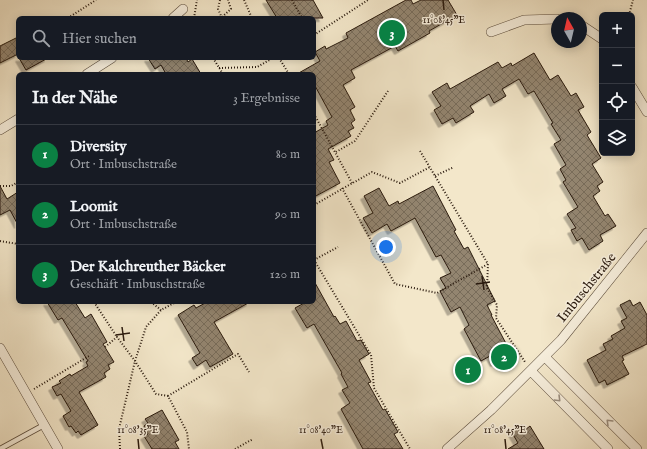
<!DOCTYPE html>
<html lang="de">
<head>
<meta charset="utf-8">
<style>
  body { margin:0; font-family:"IM FELL English",serif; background:#20242c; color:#f1f3f6 }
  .controls { position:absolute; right:12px; top:12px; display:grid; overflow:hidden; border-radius:6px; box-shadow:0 2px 10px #0003 }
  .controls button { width:36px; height:36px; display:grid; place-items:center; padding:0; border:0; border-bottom:1px solid #363941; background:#171b24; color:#f1f3f6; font:20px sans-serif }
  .compass { position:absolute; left:551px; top:12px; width:36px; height:36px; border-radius:50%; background:#171b24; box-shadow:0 2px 10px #0003; rotate:352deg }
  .you { position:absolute; left:386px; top:247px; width:14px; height:14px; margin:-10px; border:3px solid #fff; border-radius:50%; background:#1a73e8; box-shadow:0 0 0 6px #1a73e833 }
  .badge { display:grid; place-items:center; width:26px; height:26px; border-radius:50%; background:#0b8043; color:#fff; font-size:13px; font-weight:700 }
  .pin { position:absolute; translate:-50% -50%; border:2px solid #fff; box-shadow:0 1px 4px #0006 }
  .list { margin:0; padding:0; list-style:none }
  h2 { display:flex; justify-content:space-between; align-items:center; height:52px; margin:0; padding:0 16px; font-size:17px }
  h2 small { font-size:13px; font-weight:400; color:#9ea1a6 }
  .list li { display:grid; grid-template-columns:26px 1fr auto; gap:12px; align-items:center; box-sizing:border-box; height:60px; padding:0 16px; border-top:1px solid #363941 }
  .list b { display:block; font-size:15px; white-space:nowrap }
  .list p { margin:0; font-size:13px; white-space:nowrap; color:#9ea1a6 }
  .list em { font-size:13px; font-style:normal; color:#9ea1a6 }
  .icon { flex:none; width:22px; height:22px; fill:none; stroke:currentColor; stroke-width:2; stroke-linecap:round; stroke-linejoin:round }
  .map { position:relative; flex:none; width:647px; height:449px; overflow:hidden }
  .search { position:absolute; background:#171b24; box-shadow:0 2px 10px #0003; left:16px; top:16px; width:300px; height:44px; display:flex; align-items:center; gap:10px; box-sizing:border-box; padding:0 14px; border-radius:6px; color:#9ea1a6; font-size:15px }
  .panel { position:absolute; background:#171b24; box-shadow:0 2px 10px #0003; left:16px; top:72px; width:300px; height:232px; border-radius:6px }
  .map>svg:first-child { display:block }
  .building { fill:url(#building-cross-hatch); stroke:#2a1a0e; filter:url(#shadow) }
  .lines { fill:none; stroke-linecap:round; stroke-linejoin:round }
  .service-casing { stroke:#5c4d3d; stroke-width:6 }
  .minor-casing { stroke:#5c4d3d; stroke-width:10 }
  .path { stroke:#2a1a0e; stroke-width:2; stroke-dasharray:1 2; stroke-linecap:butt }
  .service { stroke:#f7efdd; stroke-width:4.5 }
  .minor { stroke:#f7efdd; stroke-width:9 }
  .oneway { stroke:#9b8f80 }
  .ticks { fill:none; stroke:#2a1a0e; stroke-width:1.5 }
  .labels { text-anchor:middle; stroke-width:3; stroke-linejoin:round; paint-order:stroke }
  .street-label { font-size:14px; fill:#2a1a0e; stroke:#f7efdd }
  .ticks-label { font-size:10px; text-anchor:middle; fill:#2a1a0e; stroke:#f7efdd; stroke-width:3; stroke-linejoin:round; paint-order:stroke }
</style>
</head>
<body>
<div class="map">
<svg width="647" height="449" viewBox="0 0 647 449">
  <defs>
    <pattern id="building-cross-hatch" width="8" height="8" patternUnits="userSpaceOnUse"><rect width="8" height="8" fill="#938570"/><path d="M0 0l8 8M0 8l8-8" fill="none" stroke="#786c5a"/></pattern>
    <filter id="shadow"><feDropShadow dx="-3.5" dy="3.5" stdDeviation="0" flood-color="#0004"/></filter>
  </defs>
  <rect width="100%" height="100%" fill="#f3e7ca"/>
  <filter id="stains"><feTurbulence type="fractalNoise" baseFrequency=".005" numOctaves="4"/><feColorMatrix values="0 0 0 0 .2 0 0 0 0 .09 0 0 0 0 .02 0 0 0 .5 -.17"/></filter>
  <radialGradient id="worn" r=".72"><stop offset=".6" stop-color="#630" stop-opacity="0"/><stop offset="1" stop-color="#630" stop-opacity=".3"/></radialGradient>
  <!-- building -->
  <path class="building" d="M266,0H313L323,18H277Z
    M406,0H411L413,4L421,0H448L457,15L429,31L430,33L398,51L395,46L351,70L355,78L343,85L355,107L350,110L355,120L351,123L354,128L348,131L351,136L328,149L334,160L329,162L340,183L314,197V133L328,125L326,121L332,117L314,84V74H297L320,61L315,52L325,46L326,49L348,38L346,33Z
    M18,37V54L0,63V46Z
    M534,53L550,80L558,75L571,96L576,93L584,107L578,110L591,132L587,135L601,158L592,164L603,182L597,186L600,191L593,196L605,216L608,214L616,226L600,235L603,241L589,250L582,238L577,241L571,230L576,228L567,214L578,207L563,182L566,180L560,169L566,165L554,144L561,140L551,124L553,123L534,91L528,94L519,79L502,89L506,96L494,103L489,94L470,106L474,112L456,123L453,118L442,124L434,110L441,106L432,92L447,83L450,89L498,62L502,68L511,63L512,66Z
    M19,58H48L26,70Z
    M148,58H186L188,62L192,59L201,74H166L161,65L155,69Z
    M0,186L7,199L18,192V225L10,210L0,215Z
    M433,186L456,230L454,231L464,249L468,247L495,301L487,305L492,315H491L511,353L494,363L490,356L481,361L464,329L469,325L460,307L451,312L440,291L446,288L440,278L451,273L441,255L436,257L415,218L391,231L387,224L372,233L363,218L373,213L364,196L379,188L389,206L398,201L399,204Z
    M314,281L334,317L335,316L340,324L346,321L357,341L361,340L369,354L359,360L371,382L368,383L383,410L385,409L398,432L394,434L403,449H363L341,409L350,403L342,390L348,387L341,374L342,373L314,324L307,328L295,308L306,302H314Z
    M630,300L633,306L640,302L647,315V344L622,356L624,360L622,361L629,374L607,385L605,380L599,383L587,360L606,350L603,344L613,339L611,336L625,328L621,321L627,318L620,305Z
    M47,302H75L85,318L91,314L107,342L103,344L114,362L108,365L110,369L104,373L106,377L79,392L98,425L81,435L78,431L76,433L71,426L69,427L63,416L71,411L61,394L57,396L52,387L61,383L59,381L70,374L71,376L88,366L86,362L88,361L62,318L58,320Z
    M207,302H250L214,322L233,354L210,367L206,360L197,366L192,358L200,353L178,315L194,305L196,308Z
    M162,410L179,440L175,442L179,449H152L144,436L148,434L144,426L148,423L145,419Z
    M522,425L525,430L530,426L544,449H508L518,443L511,431Z"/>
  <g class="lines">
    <!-- service casing -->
    <g class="service-casing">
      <path id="service" d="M0,449L44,425"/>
    </g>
    <!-- minor casing -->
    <g class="minor-casing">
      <path id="minor" d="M173,18L183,9
        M581,25L602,39
        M491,32L524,20L557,19
        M87,74L112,58
        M632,87L647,112
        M0,130L18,119
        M0,348L58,449
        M545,357L637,449
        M531,371L608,449
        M447,449L491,410L561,340L647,233"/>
    </g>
    <!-- path -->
    <path class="path" d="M220,0L218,9L222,18
      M244,0L251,16L250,18
      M292,0L302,18
      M629,15L633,0
      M222,17L231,9L228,0
      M68,18L96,0
      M194,18L197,0
      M314,35L368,0
      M213,58L223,74
      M279,58L289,74
      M219,68L257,67L273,58
      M314,114L352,183
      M420,151L488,264L487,288L497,305L496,318L525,362
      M336,152L355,141L388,91
      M435,176L454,167
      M0,186H11L18,182
      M342,188L395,284L437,293L488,264
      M314,205L372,172L400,183L430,167
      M0,241L18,244
      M314,260L371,355L374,388L410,449
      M314,260L338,247
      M94,302L117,337
      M151,302L161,310
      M105,347L117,337L135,361L156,394L168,396L187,432L189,449
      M34,389L89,356
      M168,396L238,354L249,372
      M120,449L119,429L135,361L146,327L161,310L176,302
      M235,449L253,439"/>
    <!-- service -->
    <use href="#service" class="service"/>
    <!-- minor -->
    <use href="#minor" class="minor"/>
  </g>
  <!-- one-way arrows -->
  <defs><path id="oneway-chevron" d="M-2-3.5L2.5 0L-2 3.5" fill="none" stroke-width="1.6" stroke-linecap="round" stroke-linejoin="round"/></defs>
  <g class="oneway">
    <use href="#oneway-chevron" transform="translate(558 399) rotate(45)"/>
    <use href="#oneway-chevron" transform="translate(609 422) rotate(-135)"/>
  </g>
  <!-- ticks -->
  <path class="ticks" d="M443,0L444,10M482,276L484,290M476,284L490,282M122,327L124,341M116,335L130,333M138,439L139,449M321,439L323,449M505,439L506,449"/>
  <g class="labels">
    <!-- street labels -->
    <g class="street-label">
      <text transform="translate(586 287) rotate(-51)" y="5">Imbuschstraße</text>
    </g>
  </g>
  <g class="ticks-label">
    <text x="444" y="23">11°08'45"E</text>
    <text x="138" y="433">11°08'35"E</text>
    <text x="321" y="433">11°08'40"E</text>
    <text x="505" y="433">11°08'45"E</text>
  </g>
  <rect width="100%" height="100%" filter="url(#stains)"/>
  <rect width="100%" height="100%" fill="url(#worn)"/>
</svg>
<div class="controls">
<button>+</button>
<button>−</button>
<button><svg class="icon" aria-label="locate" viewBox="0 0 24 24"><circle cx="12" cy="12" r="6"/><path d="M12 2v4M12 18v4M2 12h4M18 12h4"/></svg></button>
<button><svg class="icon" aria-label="layers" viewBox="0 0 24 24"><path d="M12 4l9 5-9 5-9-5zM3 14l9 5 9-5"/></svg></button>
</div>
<svg class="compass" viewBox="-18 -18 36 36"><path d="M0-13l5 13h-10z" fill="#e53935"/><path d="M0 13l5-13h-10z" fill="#9ea1a6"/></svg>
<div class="you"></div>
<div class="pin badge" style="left:468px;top:370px">1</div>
<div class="pin badge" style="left:504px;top:357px">2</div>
<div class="pin badge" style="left:392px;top:33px">3</div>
<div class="search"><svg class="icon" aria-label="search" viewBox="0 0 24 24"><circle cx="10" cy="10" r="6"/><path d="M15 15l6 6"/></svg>Hier suchen</div>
<section class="panel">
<h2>In der Nähe<small>3 Ergebnisse</small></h2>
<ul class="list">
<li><span class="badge">1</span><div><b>Diversity</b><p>Ort · Imbuschstraße</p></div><em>80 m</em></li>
<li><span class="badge">2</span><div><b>Loomit</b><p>Ort · Imbuschstraße</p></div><em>90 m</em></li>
<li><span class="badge">3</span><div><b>Der Kalchreuther Bäcker</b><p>Geschäft · Imbuschstraße</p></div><em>120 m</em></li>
</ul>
</section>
</div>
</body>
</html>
